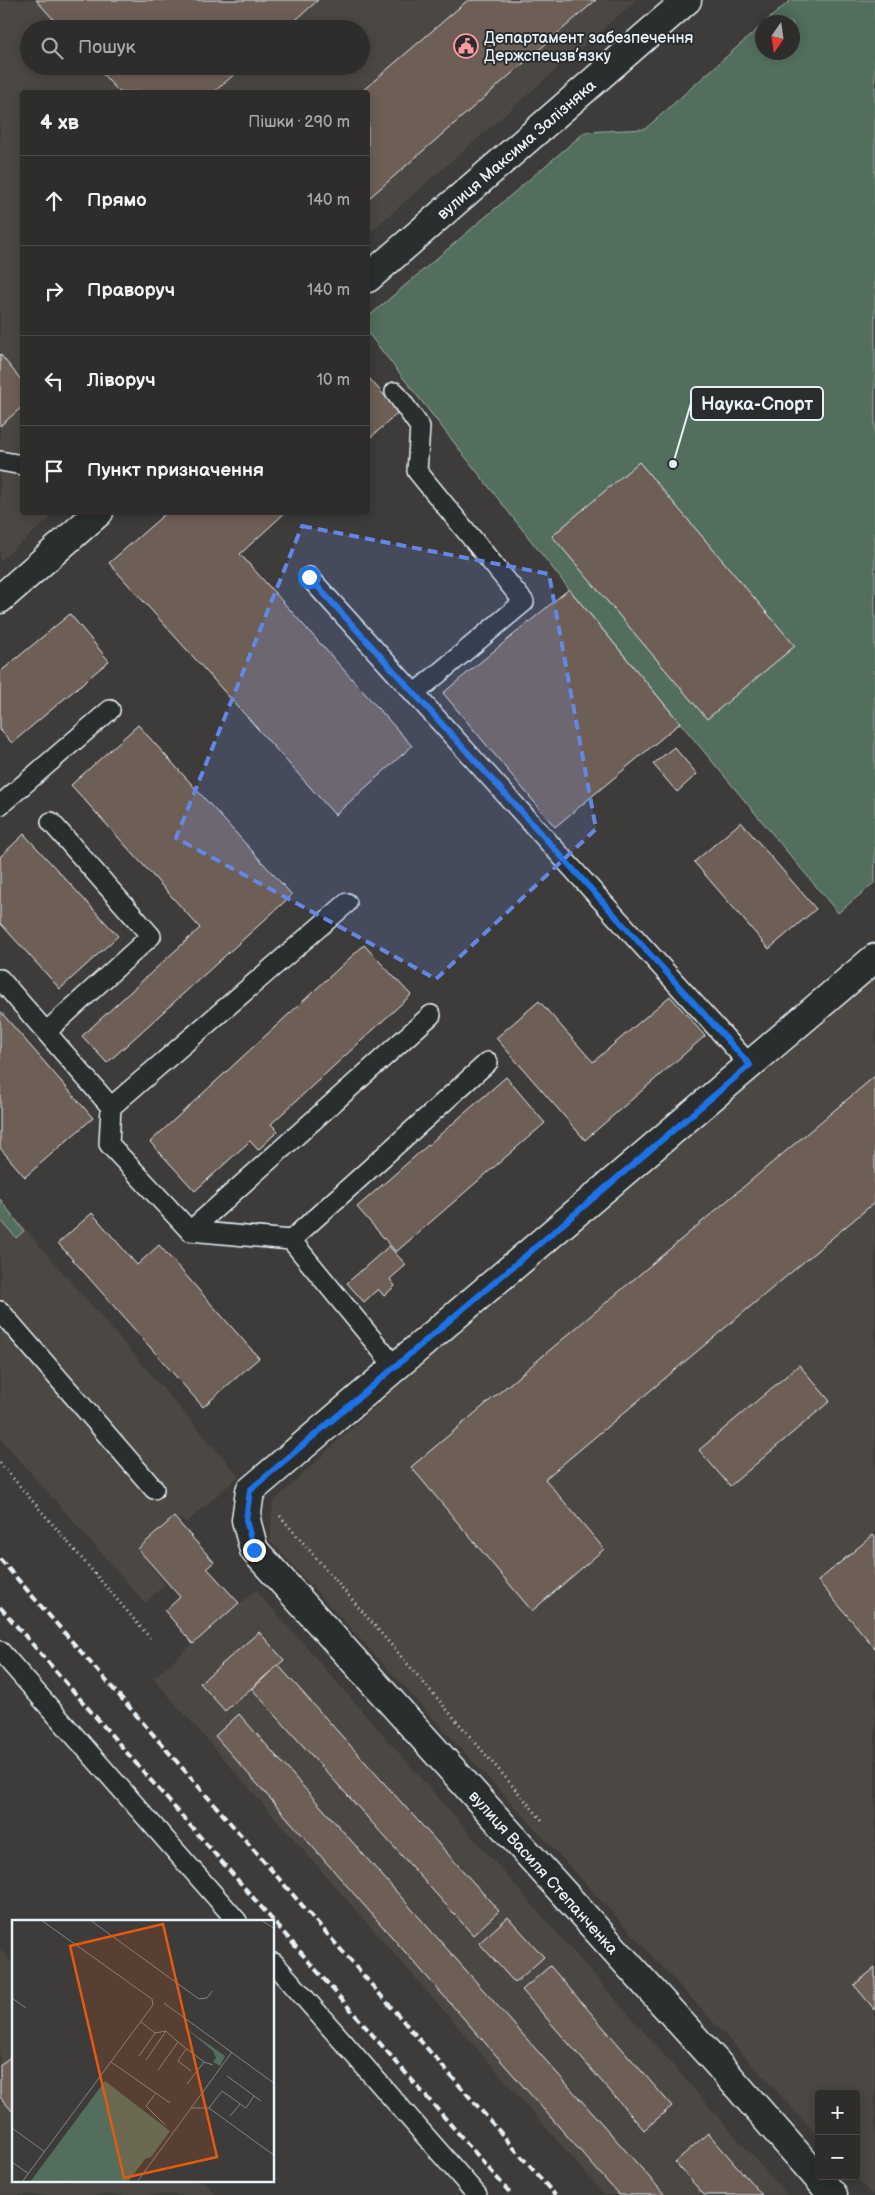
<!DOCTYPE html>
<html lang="uk">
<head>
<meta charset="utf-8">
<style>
  body { margin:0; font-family:"Balsamiq Sans",sans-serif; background:#3a3938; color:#f1f3f6 }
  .controls { position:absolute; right:15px; bottom:15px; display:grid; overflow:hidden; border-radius:5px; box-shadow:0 2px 12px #0003 }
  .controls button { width:45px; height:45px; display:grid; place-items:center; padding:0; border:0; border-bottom:1px solid #494948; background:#2e2d2c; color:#f1f3f6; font:25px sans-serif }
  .compass { position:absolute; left:755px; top:15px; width:45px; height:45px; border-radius:50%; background:#2e2d2c; box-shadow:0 2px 12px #0003; rotate:193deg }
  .stop { position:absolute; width:15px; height:15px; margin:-11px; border:4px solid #1a73e8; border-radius:50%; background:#fff }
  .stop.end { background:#1a73e8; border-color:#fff; box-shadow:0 1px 5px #0008 }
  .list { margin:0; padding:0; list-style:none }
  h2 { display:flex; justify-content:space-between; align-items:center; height:65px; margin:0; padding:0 20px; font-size:21px }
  h2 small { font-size:16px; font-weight:400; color:#a7a8a9 }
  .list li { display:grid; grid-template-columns:32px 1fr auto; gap:15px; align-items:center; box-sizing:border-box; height:90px; padding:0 20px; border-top:1px solid #494948 }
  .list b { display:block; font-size:19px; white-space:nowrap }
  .list em { font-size:16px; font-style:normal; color:#a7a8a9 }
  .icon { flex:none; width:28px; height:28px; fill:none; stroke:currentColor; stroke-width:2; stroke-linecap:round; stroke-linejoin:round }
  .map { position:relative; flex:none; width:875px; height:2195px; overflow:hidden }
  .search { position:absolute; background:#2e2d2c; box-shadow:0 2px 12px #0003; left:20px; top:20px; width:350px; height:55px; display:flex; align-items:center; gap:12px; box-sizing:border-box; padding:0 18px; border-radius:28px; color:#a7a8a9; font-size:19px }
  .panel { position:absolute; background:#2e2d2c; box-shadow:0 2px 12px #0003; left:20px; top:90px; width:350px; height:425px; border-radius:5px }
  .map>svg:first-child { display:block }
  .built { fill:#4c4642; fill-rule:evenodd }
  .green { fill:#536e5d; stroke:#9eb0aa }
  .building { fill:#6e5e56; stroke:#e8f1f8 }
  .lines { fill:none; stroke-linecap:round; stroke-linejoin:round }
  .service-casing { stroke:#e8f1f8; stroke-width:22 }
  .minor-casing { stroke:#e8f1f8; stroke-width:31 }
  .tertiary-casing { stroke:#e8f1f8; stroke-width:31 }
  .path { stroke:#e8f1f8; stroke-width:3; stroke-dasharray:1 4; stroke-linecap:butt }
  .service { stroke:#2a2d2e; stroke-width:19 }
  .minor { stroke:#2a2d2e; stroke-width:28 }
  .tertiary { stroke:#2a2d2e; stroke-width:28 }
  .rail { stroke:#e8f1f8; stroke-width:4; stroke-dasharray:8 4; stroke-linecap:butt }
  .route { stroke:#1a73e8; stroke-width:6 }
  .marked { fill:#6487e3; fill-opacity:0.2; stroke:#6487e3; stroke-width:4; stroke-dasharray:10 6; stroke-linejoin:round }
  .labels { text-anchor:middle; stroke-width:4; stroke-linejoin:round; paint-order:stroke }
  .poi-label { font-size:16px; fill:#e8f1f8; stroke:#2a2d2e; text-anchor:start }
  .street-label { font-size:16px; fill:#e8f1f8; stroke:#2a2d2e }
  .inset-road { fill:none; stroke:#828486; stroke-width:1 }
  .view { fill:#e8590c; fill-opacity:0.15; stroke:#e8590c; stroke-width:2.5 }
  .inset-edge { fill:none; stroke:#e8f1f8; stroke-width:2.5 }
  .leader { fill:none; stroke:#e8f1f8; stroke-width:2 }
  .callout-dot { fill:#e8f1f8; stroke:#2a2d2e; stroke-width:2 }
  .callout { fill:#2a2d2e; stroke:#e8f1f8; stroke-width:2 }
  .callout-label { font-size:18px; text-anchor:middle; font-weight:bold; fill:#e8f1f8 }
</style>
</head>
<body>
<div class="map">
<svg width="875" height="2195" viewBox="0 0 875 2195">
  <rect width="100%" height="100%" fill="#3e3c3a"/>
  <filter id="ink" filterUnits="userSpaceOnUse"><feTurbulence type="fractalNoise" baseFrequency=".02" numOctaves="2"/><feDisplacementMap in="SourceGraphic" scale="10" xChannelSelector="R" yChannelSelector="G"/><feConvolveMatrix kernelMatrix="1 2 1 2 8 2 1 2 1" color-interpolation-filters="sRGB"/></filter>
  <g filter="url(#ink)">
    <!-- built -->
    <path class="built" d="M0,0H636L368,234V92H22V512L50,513L49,519L0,561ZM29,29H361V66H29Z
      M875,973V2195H872L855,2176H856V2094H819V2137L270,1541L273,1502L400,1383Z
      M0,1200L239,1476L187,1522L173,1517L138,1549L165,1585L145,1603L0,1438Z
      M256,1590L787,2195H605L153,1678Z
      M0,1949L14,1965V2181H204L216,2195H0Z"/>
    <!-- green -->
    <path class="green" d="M791,0H875V882L838,913L569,589L368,333V317L585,132L645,129L762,25V52H792V22H765Z
      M0,1199L24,1231L16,1238L0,1219Z"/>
    <!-- building -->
    <path class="building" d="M36,0H318L286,29H62Z
      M468,0H596L368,199V92H361Z
      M95,66H244L214,92H119Z
      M0,354L22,381V407L0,426Z
      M368,377L399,412L368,440Z
      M639,462L795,646L707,719L552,536Z
      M167,512H286L240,554L412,746L335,815L109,563Z
      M569,589L680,723L555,827L443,693Z
      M70,614L109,661L12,743L0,730V672Z
      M138,725L292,895L107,1063L82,1036L200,928L71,785Z
      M674,747L697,774L677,792L653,764Z
      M741,822L816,909L769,949L694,862Z
      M24,834L118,936L60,989L0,923V857Z
      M364,945L411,995L271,1124L278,1131L258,1150L250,1141L195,1191L150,1142Z
      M670,996L705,1036L585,1140L496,1038L539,1001L593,1062Z
      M0,1011L93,1118L25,1177L0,1148Z
      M875,1076V1202L545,1479L604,1549L532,1611L411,1467Z
      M506,1077L545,1123L396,1252L357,1207Z
      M92,1213L137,1265L159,1245L259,1358L203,1407L58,1243Z
      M389,1246L406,1265L390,1279L395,1286L384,1296L378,1289L364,1302L347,1283Z
      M799,1365L830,1401L730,1486L699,1450Z
      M174,1517L214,1562L207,1568L239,1603L193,1644L165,1611L180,1597L138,1549Z
      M873,1535L875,1537V1648L818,1581Z
      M259,1632L284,1660L225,1711L200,1683Z
      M278,1665L499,1911L473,1935L252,1689Z
      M239,1714L665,2195H619L215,1736Z
      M508,1917L544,1957L515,1983L479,1943Z
      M550,1966L672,2106L644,2130L522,1990Z
      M875,1968V2010L854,1985Z
      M14,2054V2113L0,2097V2065Z
      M708,2133L762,2195H704L675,2162Z"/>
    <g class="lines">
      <!-- service casing -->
      <g class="service-casing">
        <path id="service" d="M395,392L420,427L417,471L524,602L414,694
          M0,461L22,465
          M309,577L750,1065
          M0,805L110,710
          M0,979L111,1107L347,903
          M46,1032L151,936L51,822
          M111,1107L109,1144L190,1231L291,1240L395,1367
          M190,1231L431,1015
          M291,1240L488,1062
          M0,1311L154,1489
          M0,1651L237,1921
          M274,1963L477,2195"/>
      </g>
      <!-- minor casing -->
      <g class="minor-casing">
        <path id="minor" d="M368,278L687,0
          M0,599L99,512"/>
      </g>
      <!-- tertiary casing -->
      <g class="tertiary-casing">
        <path id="tertiary" d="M833,2195L726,2073L254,1550L246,1520L250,1491L875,958"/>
      </g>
      <!-- path -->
      <path class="path" d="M0,1463L150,1638
        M280,1516L542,1820"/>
      <!-- service -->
      <use href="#service" class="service"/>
      <!-- minor -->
      <use href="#minor" class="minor"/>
      <!-- tertiary -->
      <use href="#tertiary" class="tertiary"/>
      <!-- rail -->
      <path class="rail" d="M0,1559L555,2195
        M0,1607L512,2195"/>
    </g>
  </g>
  <g class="lines" filter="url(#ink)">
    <!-- route -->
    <path class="route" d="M254,1550L246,1520L250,1490L750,1065L309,577"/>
  </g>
  <!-- marked area -->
  <path class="marked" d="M302,526L549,574L596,829L436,979L176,838Z"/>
  <!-- icons -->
  <defs>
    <g id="civic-ring" transform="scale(1.25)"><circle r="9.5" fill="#2a2d2e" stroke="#ff9aa2" stroke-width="1.5"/><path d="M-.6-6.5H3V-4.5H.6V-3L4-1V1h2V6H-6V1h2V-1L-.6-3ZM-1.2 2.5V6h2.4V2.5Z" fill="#ff9aa2"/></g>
  </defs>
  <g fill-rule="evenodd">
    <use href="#civic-ring" x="466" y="46"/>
  </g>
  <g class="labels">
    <!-- poi labels -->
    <g class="poi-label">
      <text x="484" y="43">Департамент забезпечення<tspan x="484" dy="18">Держспецзв’язку</tspan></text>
    </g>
    <!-- street labels -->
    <g class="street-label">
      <text transform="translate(516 149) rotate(-41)" y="6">вулиця Максима Залізняка</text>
      <text transform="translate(544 1872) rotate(48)" y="6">вулиця Василя Степанченка</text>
    </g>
  </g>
  <!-- overview -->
  <g transform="translate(12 1920)">
    <rect width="262" height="262" fill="#3e3c3a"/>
    <path d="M172,107L213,136L208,146L201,142L204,138L201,131ZM93,161L158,211L139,237L133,239L116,262H18Z" fill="#536e5d"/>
    <path class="inset-road" d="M78,0L187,79L195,78L200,71M249,0L263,9M0,78L14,88M152,83L263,164M129,102L143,113L154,111L166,122M174,129L166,141L179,151M127,136L143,113M134,140L154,111M99,142L158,183M146,150L166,122L192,142M215,156L249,181M175,164L192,142L201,145M144,173L134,186L153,205M179,188H197L263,236M197,188L210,171L234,188L242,176M218,196L228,184M0,208L33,232M0,242L17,254M10,262L141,85L140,79L29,0M125,262L220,132"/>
    <path class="view" d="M151,4L205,237L112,258L58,26Z"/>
    <rect width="262" height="262" class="inset-edge"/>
  </g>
  <!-- callouts -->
  <path class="leader" d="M673 464L691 403"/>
  <circle class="callout-dot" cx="673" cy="464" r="5"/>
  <rect class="callout" x="691" y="387" width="132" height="33" rx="5"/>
  <g class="callout-label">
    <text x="757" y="410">Наука-Спорт</text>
  </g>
</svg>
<div class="controls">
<button>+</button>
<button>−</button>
</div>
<svg class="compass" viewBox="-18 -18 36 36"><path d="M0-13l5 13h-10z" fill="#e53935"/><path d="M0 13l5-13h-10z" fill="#a7a8a9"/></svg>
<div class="stop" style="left:309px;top:577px"></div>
<div class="stop end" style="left:254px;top:1550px"></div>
<div class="search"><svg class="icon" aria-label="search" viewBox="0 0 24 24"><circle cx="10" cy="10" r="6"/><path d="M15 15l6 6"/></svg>Пошук</div>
<section class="panel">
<h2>4 хв<small>Пішки · 290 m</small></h2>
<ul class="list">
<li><svg class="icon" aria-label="ahead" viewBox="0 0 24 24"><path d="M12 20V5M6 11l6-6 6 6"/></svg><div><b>Прямо</b></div><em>140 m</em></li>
<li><svg class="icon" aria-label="right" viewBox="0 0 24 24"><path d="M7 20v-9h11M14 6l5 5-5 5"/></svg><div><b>Праворуч</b></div><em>140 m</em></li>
<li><svg class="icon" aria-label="left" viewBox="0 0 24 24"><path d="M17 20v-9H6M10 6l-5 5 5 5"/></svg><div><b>Ліворуч</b></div><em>10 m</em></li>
<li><svg class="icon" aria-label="arrive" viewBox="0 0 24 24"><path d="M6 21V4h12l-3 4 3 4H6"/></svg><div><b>Пункт призначення</b></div></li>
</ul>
</section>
</div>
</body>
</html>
